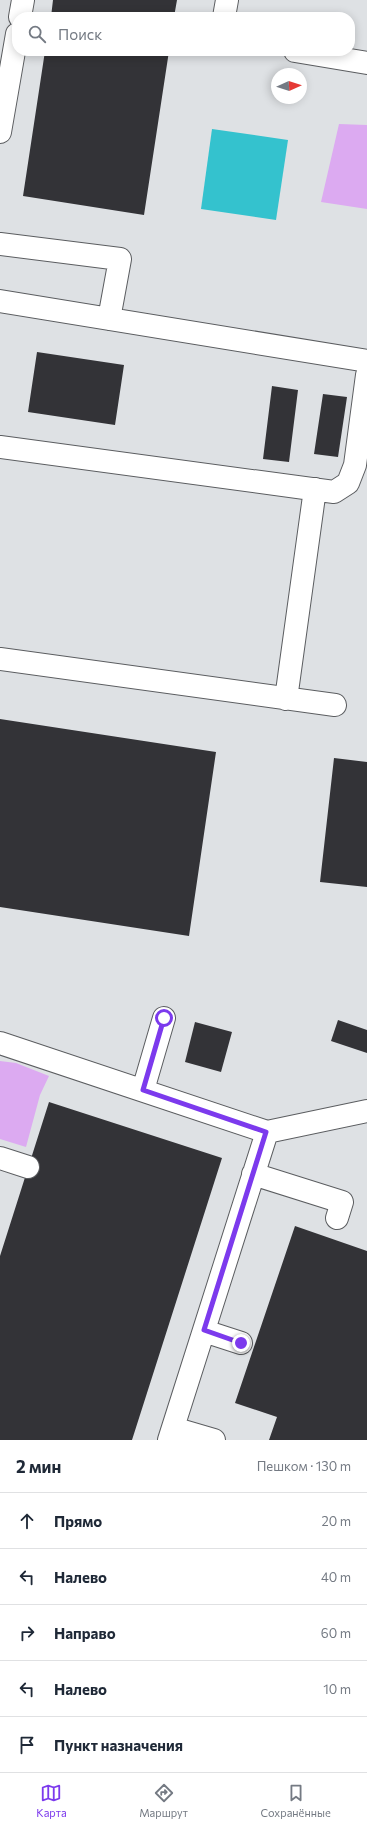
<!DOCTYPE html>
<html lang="ru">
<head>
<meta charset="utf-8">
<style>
  body { margin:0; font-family:Commissioner,sans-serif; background:#f6f6f7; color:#1f2937 }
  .compass { position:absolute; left:271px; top:68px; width:36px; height:36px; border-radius:50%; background:#fff; box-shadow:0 2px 10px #0003; rotate:87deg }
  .stop { position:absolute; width:12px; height:12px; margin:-9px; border:3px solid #7c3aed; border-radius:50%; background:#fff }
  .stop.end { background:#7c3aed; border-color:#fff; box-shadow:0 1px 4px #0008 }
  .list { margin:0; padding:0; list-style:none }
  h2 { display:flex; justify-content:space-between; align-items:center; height:52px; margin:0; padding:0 16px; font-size:17px }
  h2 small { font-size:13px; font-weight:400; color:#747a83 }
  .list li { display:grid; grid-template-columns:26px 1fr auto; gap:12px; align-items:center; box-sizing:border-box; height:56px; padding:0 16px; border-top:1px solid #e0e1e3 }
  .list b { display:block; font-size:15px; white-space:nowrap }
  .list em { font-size:13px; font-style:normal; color:#747a83 }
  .icon { flex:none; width:22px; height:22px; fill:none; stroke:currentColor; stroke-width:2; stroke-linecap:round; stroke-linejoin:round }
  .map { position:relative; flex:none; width:367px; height:1440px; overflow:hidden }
  .search { position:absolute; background:#fff; box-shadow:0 2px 10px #0003; left:12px; right:12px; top:12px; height:44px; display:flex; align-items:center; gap:10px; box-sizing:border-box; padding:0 14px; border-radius:16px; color:#747a83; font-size:15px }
  .sheet { height:332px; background:#fff }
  nav { display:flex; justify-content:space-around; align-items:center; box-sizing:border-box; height:56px; border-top:1px solid #e0e1e3; background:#fff; font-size:11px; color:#747a83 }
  nav a { display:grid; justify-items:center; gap:2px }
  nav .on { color:#7c3aed }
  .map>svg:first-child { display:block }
  .green { fill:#dcaaf1 }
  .water { fill:#34c2ce }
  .building { fill:#333337 }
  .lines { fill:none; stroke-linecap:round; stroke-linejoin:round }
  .minor-casing { stroke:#5b5d60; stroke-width:24 }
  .minor { stroke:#fff; stroke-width:22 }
  .route { stroke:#7c3aed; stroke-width:5 }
</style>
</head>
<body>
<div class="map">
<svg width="367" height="1440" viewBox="0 0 367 1440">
  <rect width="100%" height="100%" fill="#dee1e4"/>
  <!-- green -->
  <path class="green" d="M339,124L367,125V209L321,202Z
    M0,1061L16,1063L49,1076L40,1095L26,1147L0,1139Z"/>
  <!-- water -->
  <path class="water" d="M212,129L288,140L276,220L201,209Z"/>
  <!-- building -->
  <path class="building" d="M53,0H177L174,17H51Z
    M45,51H169L144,215L23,196Z
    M37,352L124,365L115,425L28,412Z
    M272,386L298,390L289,462L263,459Z
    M323,394L347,397L338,457L314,454Z
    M0,719L216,752L189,936L0,907Z
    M334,758L367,762V887L320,882Z
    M338,1020L367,1030V1053L331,1041Z
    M195,1022L232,1032L221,1072L185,1062Z
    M49,1102L222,1158L132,1440H0V1256Z
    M295,1226L367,1251V1440H269L277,1417L235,1403Z"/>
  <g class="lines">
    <!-- minor casing -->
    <g class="minor-casing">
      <path id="minor" d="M20,17L23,0
        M224,17L227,0
        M295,51L367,63
        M0,132L17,34
        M0,244L120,259L109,319
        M0,301L367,361
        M0,447L334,492L348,483L355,465L367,375
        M0,659L335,705
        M286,699L315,489
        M0,1043L267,1132L367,1111
        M143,1090L164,1018
        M0,1158L28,1167
        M253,1174L342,1202L337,1218
        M204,1331L241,1343
        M173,1428L214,1440
        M169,1440L267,1132"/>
    </g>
    <!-- minor -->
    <use href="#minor" class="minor"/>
  </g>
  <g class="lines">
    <!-- route -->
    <path class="route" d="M164,1018L143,1090L266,1132L204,1330L241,1343"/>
  </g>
</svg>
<svg class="compass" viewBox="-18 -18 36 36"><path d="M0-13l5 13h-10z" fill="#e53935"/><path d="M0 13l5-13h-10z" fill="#747a83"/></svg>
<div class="stop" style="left:164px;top:1018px"></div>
<div class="stop end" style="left:241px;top:1343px"></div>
<div class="search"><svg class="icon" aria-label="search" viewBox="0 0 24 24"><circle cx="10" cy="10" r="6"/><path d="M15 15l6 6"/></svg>Поиск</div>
</div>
<section class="sheet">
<h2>2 мин<small>Пешком · 130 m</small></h2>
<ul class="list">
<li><svg class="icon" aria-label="ahead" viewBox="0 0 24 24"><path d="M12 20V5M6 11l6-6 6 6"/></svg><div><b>Прямо</b></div><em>20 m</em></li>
<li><svg class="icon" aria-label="left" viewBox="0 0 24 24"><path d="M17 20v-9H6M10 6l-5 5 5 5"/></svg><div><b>Налево</b></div><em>40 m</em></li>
<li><svg class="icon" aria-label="right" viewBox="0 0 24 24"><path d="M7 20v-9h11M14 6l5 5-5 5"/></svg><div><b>Направо</b></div><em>60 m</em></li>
<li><svg class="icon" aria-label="left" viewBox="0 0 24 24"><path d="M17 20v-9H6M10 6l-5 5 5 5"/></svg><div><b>Налево</b></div><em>10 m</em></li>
<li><svg class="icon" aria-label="arrive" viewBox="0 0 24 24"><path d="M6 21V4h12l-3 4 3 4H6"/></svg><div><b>Пункт назначения</b></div></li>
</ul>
</section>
<nav>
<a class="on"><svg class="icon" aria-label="map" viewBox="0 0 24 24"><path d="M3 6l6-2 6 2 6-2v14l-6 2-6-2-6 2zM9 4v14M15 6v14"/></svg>Карта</a>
<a><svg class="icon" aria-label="directions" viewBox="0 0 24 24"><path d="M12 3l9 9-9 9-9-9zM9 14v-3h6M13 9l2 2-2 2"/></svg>Маршрут</a>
<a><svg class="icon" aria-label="saved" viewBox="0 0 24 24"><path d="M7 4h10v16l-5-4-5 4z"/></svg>Сохранённые</a>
</nav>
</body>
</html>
